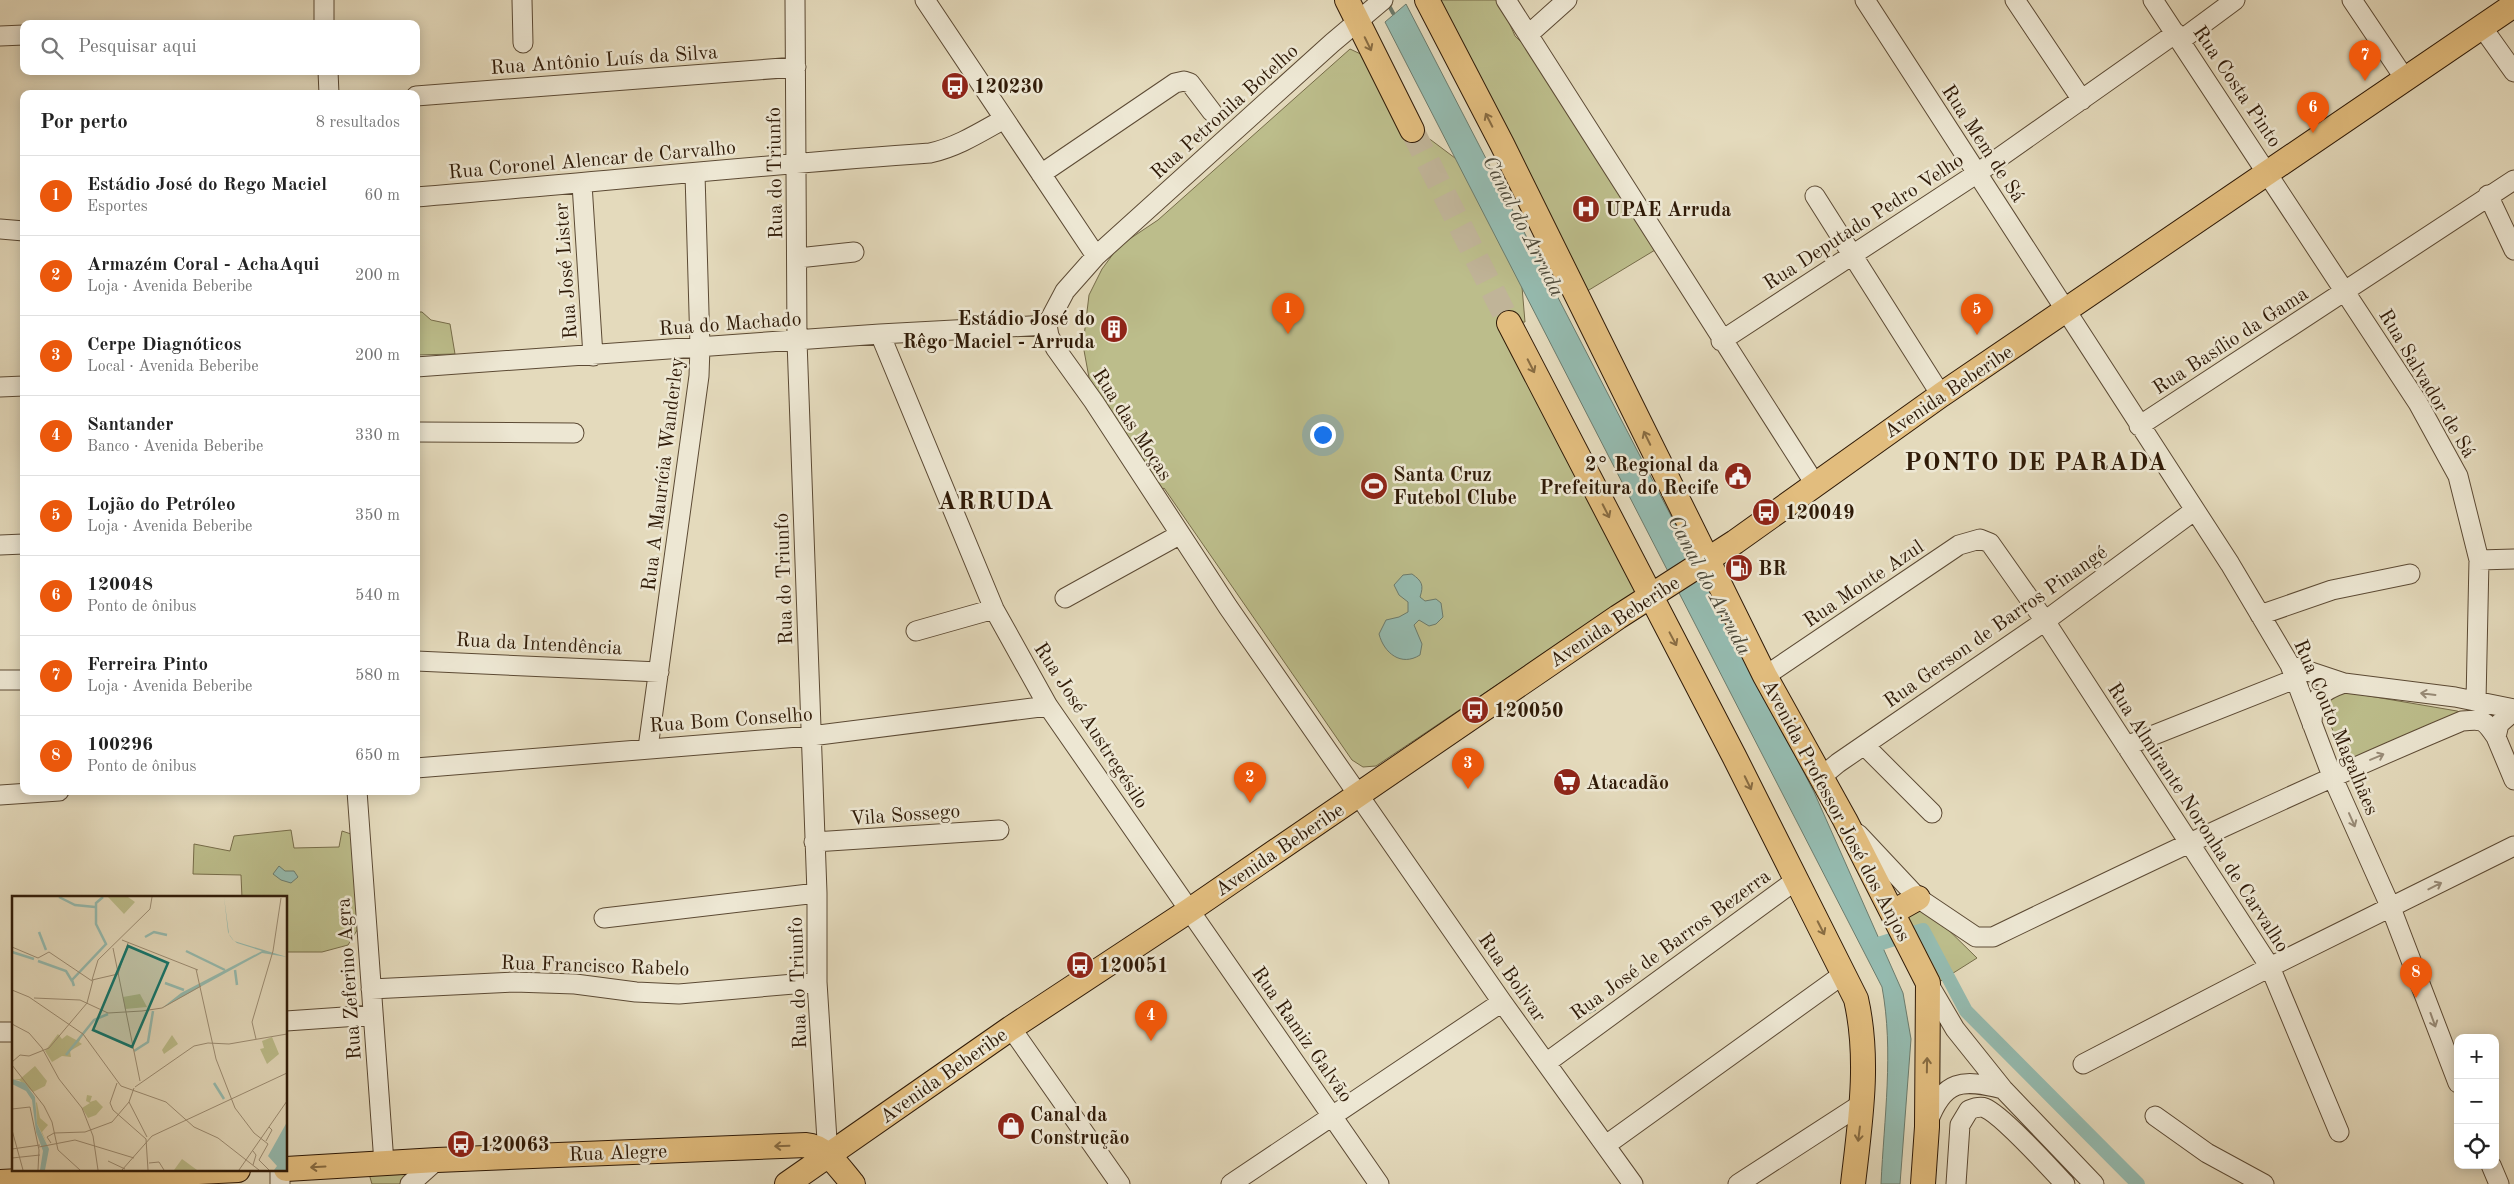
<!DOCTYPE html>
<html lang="pt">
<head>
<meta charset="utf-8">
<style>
  body { margin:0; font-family:"Old Standard TT",serif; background:#f2f2f2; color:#222 }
  .controls { position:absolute; right:15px; bottom:15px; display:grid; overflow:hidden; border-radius:10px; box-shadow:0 2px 12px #0003 }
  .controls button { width:45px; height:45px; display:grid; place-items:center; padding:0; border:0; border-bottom:1px solid #e0e0e0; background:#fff; color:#222; font:25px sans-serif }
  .you { position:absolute; left:1322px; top:434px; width:18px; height:18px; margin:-12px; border:4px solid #fff; border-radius:50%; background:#1a73e8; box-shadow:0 0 0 8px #1a73e833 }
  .badge { display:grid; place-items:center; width:32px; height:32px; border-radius:50%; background:#ea580c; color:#fff; font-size:16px; font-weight:700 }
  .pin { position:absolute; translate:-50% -41px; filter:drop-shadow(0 1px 2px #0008) }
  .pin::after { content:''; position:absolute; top:26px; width:18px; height:15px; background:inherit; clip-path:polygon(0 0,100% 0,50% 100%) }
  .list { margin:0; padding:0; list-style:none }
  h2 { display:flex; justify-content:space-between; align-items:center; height:65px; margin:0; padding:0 20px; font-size:21px }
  h2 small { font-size:16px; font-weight:400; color:#767676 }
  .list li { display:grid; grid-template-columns:32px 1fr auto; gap:15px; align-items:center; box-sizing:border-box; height:80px; padding:0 20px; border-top:1px solid #e0e0e0 }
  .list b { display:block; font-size:19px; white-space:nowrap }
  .list p { margin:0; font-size:16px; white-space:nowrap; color:#767676 }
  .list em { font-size:16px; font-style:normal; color:#767676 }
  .icon { flex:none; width:28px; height:28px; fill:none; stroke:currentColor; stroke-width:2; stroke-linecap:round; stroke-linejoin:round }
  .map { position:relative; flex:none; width:2514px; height:1184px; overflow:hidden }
  .search { position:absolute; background:#fff; box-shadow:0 2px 12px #0003; left:20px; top:20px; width:400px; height:55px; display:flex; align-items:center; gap:12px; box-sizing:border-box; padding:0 18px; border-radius:10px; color:#767676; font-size:19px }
  .panel { position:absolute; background:#fff; box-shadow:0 2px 12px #0003; left:20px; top:90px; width:400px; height:705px; border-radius:10px }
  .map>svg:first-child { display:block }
  .green { fill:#bcbd8b; stroke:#766c49 }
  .water { fill:#95bbb0; stroke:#6c7b6c }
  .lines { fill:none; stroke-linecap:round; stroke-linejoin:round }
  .stream { stroke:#6c7b6c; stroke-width:4 }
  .canal { stroke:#95bbb0; stroke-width:14 }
  .major-tunnel { stroke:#c0b498; stroke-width:24; stroke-dasharray:24 12; stroke-linecap:butt }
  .minor-casing { stroke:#5c4a34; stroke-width:21 }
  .major-casing { stroke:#2f1a07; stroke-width:26 }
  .minor { stroke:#ede7d3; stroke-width:19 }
  .major { stroke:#e2bd7e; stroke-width:24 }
  .oneway { stroke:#886c42 }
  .oneway2 { stroke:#988b77 }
  .labels { text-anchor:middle; stroke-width:5; stroke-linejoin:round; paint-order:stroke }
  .street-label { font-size:20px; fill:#2f1a07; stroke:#ede7d3 }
  .poi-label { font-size:20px; font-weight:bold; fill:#2f1a07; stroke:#ede7d3; text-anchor:start }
  .water-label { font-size:21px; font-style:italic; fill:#4e4a3a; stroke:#ede7d3 }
  .district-label { font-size:25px; font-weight:bold; letter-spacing:1px; fill:#2f1a07; stroke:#ede7d3 }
  .inset-river { fill:none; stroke:#95bbb0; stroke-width:2.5 }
  .inset-road { fill:none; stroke:#9c8d74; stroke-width:1 }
  .view { fill:#0f766e; fill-opacity:0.15; stroke:#0f766e; stroke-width:2.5 }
  .inset-edge { fill:none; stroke:#2f1a07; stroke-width:2.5 }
</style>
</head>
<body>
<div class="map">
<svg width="2514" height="1184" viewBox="0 0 2514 1184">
  <rect width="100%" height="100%" fill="#e4dabc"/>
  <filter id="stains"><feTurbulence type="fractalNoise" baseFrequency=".004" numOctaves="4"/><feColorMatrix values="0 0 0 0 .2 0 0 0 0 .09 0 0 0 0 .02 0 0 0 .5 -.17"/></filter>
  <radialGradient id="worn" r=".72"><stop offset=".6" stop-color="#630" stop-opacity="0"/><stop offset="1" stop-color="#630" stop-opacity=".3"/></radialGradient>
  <!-- green -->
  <path class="green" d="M1435,0H1499L1515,36L1532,53L1660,247L1584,293Z
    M1350,49L1367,57L1412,130L1431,140L1463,164L1511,254L1522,287L1525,322L1503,323L1638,590L1376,766L1363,767L1352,760L1164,488L1160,491L1090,383L1083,345L1089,295L1102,269L1119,246L1158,220Z
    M416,312H422L431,320L450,324L455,354L416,355Z
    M2340,691L2457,711L2460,712L2347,762L2326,715L2328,700Z
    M291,830L294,848L339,847L342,831L354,835L359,927L348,945L322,952H286V898H242L241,875L193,874L194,844L230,851L234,836Z
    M1924,906L1977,958L1939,982L1905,917Z
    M420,1169L405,1184H372L369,1174Z"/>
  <!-- water -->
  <path class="water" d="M1406,4L1814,792L1903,993L1911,1039L1900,1184H1881C1884,1119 1894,1051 1882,987L1385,22Z
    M1412,574C1422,581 1424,585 1420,597L1425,601L1436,599L1441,603L1443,617L1436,624L1429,626L1419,620L1414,625L1422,644L1420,655C1401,667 1384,653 1379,634L1386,620L1399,617L1408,612V602L1399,595L1394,585L1403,575Z
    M279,866L285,871H294L298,877L291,883L281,880L273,874Z
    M1588,999L1596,1010L1584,1016L1580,1005Z"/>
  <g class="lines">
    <!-- stream -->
    <path class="stream" d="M1387,2L1393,13"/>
    <!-- canal -->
    <path class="canal" d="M1872,946L1923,930L1966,1011L2138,1184"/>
    <!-- major-tunnel -->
    <path class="major-tunnel" d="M1412,130L1509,323"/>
    <!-- minor casing -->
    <g class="minor-casing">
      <path id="minor" d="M324,0V24
        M522,0L523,43
        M795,0L797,341L817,893V982L828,1156
        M925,0L1096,256
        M1383,0L1332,43L1096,256L1065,291L1047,325L1049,336L1056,349L1094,402L1228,607L1502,1002L1633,1184
        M1506,0L1815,484
        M1865,0L2230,564L2290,665L2332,776L2391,908L2458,1083
        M2015,0L2082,100
        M2153,0L2418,403L2458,476L2479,560L2476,701
        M2352,0L2405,79
        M2482,27L2514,72
        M1529,34L1567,0
        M0,36L24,35
        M2181,40L2235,0
        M328,71L329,94
        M416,96L796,67
        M1041,174L1175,83L1184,81L1190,83L1212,112
        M582,184L593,356
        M2488,195L2514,250
        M1815,196L1941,395
        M416,197C588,183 758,165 930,153C957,147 979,133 1004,119
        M0,229L24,231
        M798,258L854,252
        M880,334L994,609L1048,706L1379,1184
        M1721,341L1976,174L2176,33
        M416,367L880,334L1047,325
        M0,387L24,386
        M2139,426L2514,180
        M416,432L574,433
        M0,545L24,544
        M2479,560L2514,559
        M1065,598L1179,535
        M2260,615L2332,590L2410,574
        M916,631L994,609
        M416,661L659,672
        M2290,665L2344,683L2455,697L2514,709
        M1765,676L1959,545L1980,539L1990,543L2045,621L2270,967L2339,1132
        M0,680H24
        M2514,711L2499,724L2496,737L2514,780
        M2312,724C2312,698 2321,691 2344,683
        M1864,745L1932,813
        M2126,746L2295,679
        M648,748L699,376L700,347L695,174
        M416,768L811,736L1048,706
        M1820,778L1838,763L2045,621L2195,510
        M357,791L384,1163
        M0,795L59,791
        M1858,834L1918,898L1976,937H1993C2148,862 2303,788 2462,721C2483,719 2484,719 2496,737
        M814,842L999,830
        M604,918L817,893
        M1928,983L1955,1029L2003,1089L2094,1184
        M371,989L514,982L575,984L636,992L679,994L817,982
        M286,1021L373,1015
        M1011,1028L1120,1184
        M0,1032H14
        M1546,1063L1796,880
        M2083,1064L2270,967L2514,846
        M2155,1116L2207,1153L2264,1184
        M1928,1122C1944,1079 1962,1079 2003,1089
        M1606,1145L1845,973
        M2491,1165L2499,1184
        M280,1184V1170
        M410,1184L437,1160
        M1231,1184L1502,1002
        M1738,1184L1863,1103
        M1956,1184L1960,1125L1969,1110C1974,1108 1980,1106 1985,1108C2002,1115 2050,1168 2065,1184"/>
    </g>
    <!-- major casing -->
    <g class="major-casing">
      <path id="major" d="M1347,0L1412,130
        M1427,0L1502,144L1765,676L1845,820L1928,983L1927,1127L1923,1184
        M1509,323L1734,756L1856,999C1870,1060 1860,1123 1853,1184
        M1893,912L1918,898
        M286,1169L437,1160L806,1145C826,1146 841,1170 853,1184
        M0,1182L238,1170
        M787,1184L1011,1028L1190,910L1618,617L1735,542L1941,395L2514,5"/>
    </g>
    <!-- minor -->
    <use href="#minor" class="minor"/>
    <!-- major -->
    <use href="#major" class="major"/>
  </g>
  <!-- one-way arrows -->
  <defs><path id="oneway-shaft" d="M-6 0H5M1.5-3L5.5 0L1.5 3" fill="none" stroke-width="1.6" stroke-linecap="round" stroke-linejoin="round" transform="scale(1.25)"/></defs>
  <g class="oneway">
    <use href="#oneway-shaft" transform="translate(1368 44) rotate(64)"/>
    <use href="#oneway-shaft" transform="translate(1489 120) rotate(-117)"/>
    <use href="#oneway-shaft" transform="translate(1531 366) rotate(63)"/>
    <use href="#oneway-shaft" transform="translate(1647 438) rotate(-116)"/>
    <use href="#oneway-shaft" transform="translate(1606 511) rotate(63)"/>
    <use href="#oneway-shaft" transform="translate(1673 639) rotate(62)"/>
    <use href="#oneway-shaft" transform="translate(1748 783) rotate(64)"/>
    <use href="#oneway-shaft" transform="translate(1821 928) rotate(63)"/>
    <use href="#oneway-shaft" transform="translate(1927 1065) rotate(-89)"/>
    <use href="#oneway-shaft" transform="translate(1859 1134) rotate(97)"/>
    <use href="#oneway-shaft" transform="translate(782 1146) rotate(178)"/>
    <use href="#oneway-shaft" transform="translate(318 1167) rotate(177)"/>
  </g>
  <g class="oneway2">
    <use href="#oneway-shaft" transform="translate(2428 694) rotate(-173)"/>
    <use href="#oneway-shaft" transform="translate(2377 757) rotate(-23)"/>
    <use href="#oneway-shaft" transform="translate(2352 820) rotate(66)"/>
    <use href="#oneway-shaft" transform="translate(2435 886) rotate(-27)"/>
    <use href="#oneway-shaft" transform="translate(2433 1020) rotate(70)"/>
  </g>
  <!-- icons -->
  <defs>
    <g id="bus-disc" transform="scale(1.4375)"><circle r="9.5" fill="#8f2418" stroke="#ede7d3"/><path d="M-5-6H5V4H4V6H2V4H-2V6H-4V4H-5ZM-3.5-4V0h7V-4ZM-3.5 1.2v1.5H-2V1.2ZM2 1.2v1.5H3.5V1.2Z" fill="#fff"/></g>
    <g id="hospital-disc" transform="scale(1.4375)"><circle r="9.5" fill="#8f2418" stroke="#ede7d3"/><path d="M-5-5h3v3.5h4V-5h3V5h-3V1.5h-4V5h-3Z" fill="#fff"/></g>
    <g id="building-disc" transform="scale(1.4375)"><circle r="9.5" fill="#8f2418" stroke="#ede7d3"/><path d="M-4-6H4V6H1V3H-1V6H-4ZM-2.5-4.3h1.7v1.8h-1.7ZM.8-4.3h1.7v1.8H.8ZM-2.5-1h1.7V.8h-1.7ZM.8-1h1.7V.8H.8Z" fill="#fff"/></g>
    <g id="civic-disc" transform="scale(1.4375)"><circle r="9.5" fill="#8f2418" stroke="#ede7d3"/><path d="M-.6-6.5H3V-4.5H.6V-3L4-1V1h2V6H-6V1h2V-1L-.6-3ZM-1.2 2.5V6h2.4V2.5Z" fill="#fff"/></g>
    <g id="stadium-disc" transform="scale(1.4375)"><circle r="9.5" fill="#8f2418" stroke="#ede7d3"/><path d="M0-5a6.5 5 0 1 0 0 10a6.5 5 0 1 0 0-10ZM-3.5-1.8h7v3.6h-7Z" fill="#fff"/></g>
    <g id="fuel-disc" transform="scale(1.4375)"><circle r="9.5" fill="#8f2418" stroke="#ede7d3"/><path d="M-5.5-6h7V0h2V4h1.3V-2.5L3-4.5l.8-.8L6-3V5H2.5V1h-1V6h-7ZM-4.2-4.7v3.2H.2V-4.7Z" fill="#fff"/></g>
    <g id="supermarket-disc" transform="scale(1.4375)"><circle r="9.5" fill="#8f2418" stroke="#ede7d3"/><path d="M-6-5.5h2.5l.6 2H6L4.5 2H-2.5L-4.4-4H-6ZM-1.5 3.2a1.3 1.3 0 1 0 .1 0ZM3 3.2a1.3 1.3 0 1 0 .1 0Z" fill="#fff"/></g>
    <g id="shop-disc" transform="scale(1.4375)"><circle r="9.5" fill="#8f2418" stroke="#ede7d3"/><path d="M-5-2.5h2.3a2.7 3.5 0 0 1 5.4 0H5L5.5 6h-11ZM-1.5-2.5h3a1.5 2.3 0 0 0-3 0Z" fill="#fff"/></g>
  </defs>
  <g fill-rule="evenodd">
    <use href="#bus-disc" x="955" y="86"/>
    <use href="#hospital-disc" x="1586" y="209"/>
    <use href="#building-disc" x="1114" y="329"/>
    <use href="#civic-disc" x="1738" y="476"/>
    <use href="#stadium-disc" x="1374" y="486"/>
    <use href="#bus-disc" x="1766" y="512"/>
    <use href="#fuel-disc" x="1739" y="568"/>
    <use href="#bus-disc" x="1475" y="710"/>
    <use href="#supermarket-disc" x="1567" y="782"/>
    <use href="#bus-disc" x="1080" y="965"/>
    <use href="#shop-disc" x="1011" y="1126"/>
    <use href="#bus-disc" x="461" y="1144"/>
  </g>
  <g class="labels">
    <!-- street labels -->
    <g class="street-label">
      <text transform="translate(604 59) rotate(-4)" y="7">Rua Antônio Luís da Silva</text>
      <text transform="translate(2238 86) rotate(56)" y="7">Rua Costa Pinto</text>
      <text transform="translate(1224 111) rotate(-42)" y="7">Rua Petronila Botelho</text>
      <text transform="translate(1984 143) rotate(57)" y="7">Rua Mem de Sá</text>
      <text transform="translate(592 159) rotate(-5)" y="7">Rua Coronel Alencar de Carvalho</text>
      <text transform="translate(774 173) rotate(-91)" y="7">Rua do Triunfo</text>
      <text transform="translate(1863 221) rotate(-33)" y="7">Rua Deputado Pedro Velho</text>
      <text transform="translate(565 271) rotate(-94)" y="7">Rua José Lister</text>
      <text transform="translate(730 323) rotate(-4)" y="7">Rua do Machado</text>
      <text transform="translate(2230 340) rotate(-33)" y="7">Rua Basílio da Gama</text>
      <text transform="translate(2428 383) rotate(59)" y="7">Rua Salvador de Sá</text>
      <text transform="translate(1948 391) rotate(-34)" y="7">Avenida Beberibe</text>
      <text transform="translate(1133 424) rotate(57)" y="7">Rua das Moças</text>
      <text transform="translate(662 474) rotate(-83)" y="7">Rua A Maurícia Wanderley</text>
      <text transform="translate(783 579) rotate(-92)" y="7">Rua do Triunfo</text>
      <text transform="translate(1863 583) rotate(-34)" y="7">Rua Monte Azul</text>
      <text transform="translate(1614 621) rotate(-33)" y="7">Avenida Beberibe</text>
      <text transform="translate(1995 626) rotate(-35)" y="7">Rua Gerson de Barros Pinangé</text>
      <text transform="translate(539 643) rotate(3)" y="7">Rua da Intendência</text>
      <text transform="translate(731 719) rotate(-4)" y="7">Rua Bom Conselho</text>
      <text transform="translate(1092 725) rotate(57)" y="7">Rua José Austregésilo</text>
      <text transform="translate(2337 727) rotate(67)" y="7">Rua Couto Magalhães</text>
      <text transform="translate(1837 810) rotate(62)" y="7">Avenida Professor José dos Anjos</text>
      <text transform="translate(905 814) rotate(-4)" y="7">Vila Sossego</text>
      <text transform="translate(2199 817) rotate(57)" y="7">Rua Almirante Noronha de Carvalho</text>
      <text transform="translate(1279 849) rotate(-34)" y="7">Avenida Beberibe</text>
      <text transform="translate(1670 944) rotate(-36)" y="7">Rua José de Barros Bezerra</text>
      <text transform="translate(595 965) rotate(2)" y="7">Rua Francisco Rabelo</text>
      <text transform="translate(1513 977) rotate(55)" y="7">Rua Bolivar</text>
      <text transform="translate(348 979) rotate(-94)" y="7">Rua Zeferino Agra</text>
      <text transform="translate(797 983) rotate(-92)" y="7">Rua do Triunfo</text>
      <text transform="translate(1303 1034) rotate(55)" y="7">Rua Ramiz Galvão</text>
      <text transform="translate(943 1075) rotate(-35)" y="7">Avenida Beberibe</text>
      <text transform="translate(618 1152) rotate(-2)" y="7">Rua Alegre</text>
    </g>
    <!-- poi labels -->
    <g class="poi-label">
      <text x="974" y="93">120230</text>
      <text x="1605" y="216">UPAE Arruda</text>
      <text x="1095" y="325" text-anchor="end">Estádio José do<tspan x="1095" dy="23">Rêgo Maciel - Arruda</tspan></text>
      <text x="1719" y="471" text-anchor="end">2° Regional da<tspan x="1719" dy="23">Prefeitura do Recife</tspan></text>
      <text x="1393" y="481">Santa Cruz<tspan x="1393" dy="23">Futebol Clube</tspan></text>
      <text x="1785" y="519">120049</text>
      <text x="1758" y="575">BR</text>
      <text x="1494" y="717">120050</text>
      <text x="1586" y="789">Atacadão</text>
      <text x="1099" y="972">120051</text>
      <text x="1030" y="1121">Canal da<tspan x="1030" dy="23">Construção</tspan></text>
      <text x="480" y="1151">120063</text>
    </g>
    <!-- water labels -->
    <g class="water-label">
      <text transform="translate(1524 226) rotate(63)" y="7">Canal do Arruda</text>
      <text transform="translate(1710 585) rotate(62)" y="7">Canal do Arruda</text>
    </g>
    <!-- district labels -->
    <g class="district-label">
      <text x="2036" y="470">PONTO DE PARADA</text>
      <text x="996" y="509">ARRUDA</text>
    </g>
  </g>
  <!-- overview -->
  <g transform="translate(12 896)">
    <rect width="275" height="275" fill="#e4dabc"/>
    <path d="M96,1H116L123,6L112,18ZM128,98L135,111L113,113L111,101ZM46,138L50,143L55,139L66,145L70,140L67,146L70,148L58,155L59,161L50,160L40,166L33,155ZM160,139L166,148L152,158L150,154ZM260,141L267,158L255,168L248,153L252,152L250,145ZM23,170L35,185L33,190L21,196L7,184L0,183H8ZM75,199L80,200L78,206L84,204L91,211L84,219L76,222L70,212L78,207L74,205ZM24,206L25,207L28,222L36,229L30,236L35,247L25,228ZM170,263L185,274H162Z" fill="#bcbd8b"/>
    <path d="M212,1L217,38L222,45L275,61L250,57L150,112L169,97L250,55L225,47L221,44L218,40L216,36ZM0,183L13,187L23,201L25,228L37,253L33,274H28L31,255L24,236L20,204L14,195L0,188ZM275,226V274H262L265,270L256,260Z" fill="#95bbb0"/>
    <path class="inset-river" d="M47,1L63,9L83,11M27,36L34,54M133,41L142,36L155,39M174,55L213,74M0,56L22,63M26,65L54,75L60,85M223,74L225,89M153,87L172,94M62,90L60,84L94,48L84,28V7L91,1M122,155L136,146L141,115M54,159L82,124L96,118M202,187L212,203"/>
    <path class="inset-road" d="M110,44L186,74M0,51L26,62L37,56L80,85M101,52L128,185M184,73L204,163L223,212L242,237L256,248L247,264L257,274M106,78L116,47M80,84L86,64L138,13L140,1M80,84L106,78M0,94L17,101L71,138L109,190L154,206L182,231L206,242L247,274M22,102L68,104L96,117L130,115L150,112L189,90M0,128L17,137L30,152L47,183L70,212L81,240L86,274M244,143L240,126L261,55L269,2M0,166L8,159L17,160L37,152L75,107L81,84M0,169L32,210L40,226L46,254L68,274M105,187L98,207L101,214L134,243L136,274M123,191L182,150L196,147L217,148L275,138M117,206L135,241M0,213L18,211L27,254L26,274M0,234L11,274M254,245L260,234L257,231M39,247L35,241L42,237L73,236L100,226L117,206L122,192M27,251L63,244L122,262M0,253L28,249M241,255L244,259L241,269M0,262L28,259M96,265L113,273M137,267L147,266L152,274M110,274L140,240L275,177M227,274L275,205"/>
    <path class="view" d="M116,50L156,67L120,151L81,134Z"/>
    <rect width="275" height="275" class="inset-edge"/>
  </g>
  <rect width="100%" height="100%" filter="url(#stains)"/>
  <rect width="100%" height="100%" fill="url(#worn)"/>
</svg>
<div class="controls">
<button>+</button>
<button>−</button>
<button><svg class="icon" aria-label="locate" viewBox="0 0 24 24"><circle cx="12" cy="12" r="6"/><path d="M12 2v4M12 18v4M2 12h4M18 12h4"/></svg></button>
</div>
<div class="you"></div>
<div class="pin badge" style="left:1288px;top:334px">1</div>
<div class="pin badge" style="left:1250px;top:803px">2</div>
<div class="pin badge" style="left:1468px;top:789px">3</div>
<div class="pin badge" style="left:1151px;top:1041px">4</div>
<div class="pin badge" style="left:1977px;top:335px">5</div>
<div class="pin badge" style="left:2313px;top:133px">6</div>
<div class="pin badge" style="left:2365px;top:81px">7</div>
<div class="pin badge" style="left:2416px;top:998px">8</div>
<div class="search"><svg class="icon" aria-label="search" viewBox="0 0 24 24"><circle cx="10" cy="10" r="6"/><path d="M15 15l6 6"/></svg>Pesquisar aqui</div>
<section class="panel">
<h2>Por perto<small>8 resultados</small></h2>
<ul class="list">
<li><span class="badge">1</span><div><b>Estádio José do Rego Maciel</b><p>Esportes</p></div><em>60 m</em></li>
<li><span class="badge">2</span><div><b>Armazém Coral - AchaAqui</b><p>Loja · Avenida Beberibe</p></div><em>200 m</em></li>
<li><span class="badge">3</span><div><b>Cerpe Diagnóticos</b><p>Local · Avenida Beberibe</p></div><em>200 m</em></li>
<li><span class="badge">4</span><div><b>Santander</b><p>Banco · Avenida Beberibe</p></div><em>330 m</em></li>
<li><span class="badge">5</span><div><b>Lojão do Petróleo</b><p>Loja · Avenida Beberibe</p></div><em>350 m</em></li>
<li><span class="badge">6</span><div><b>120048</b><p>Ponto de ônibus</p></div><em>540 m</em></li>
<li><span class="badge">7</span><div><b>Ferreira Pinto</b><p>Loja · Avenida Beberibe</p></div><em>580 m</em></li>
<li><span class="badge">8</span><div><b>100296</b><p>Ponto de ônibus</p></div><em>650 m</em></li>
</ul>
</section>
</div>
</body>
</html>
